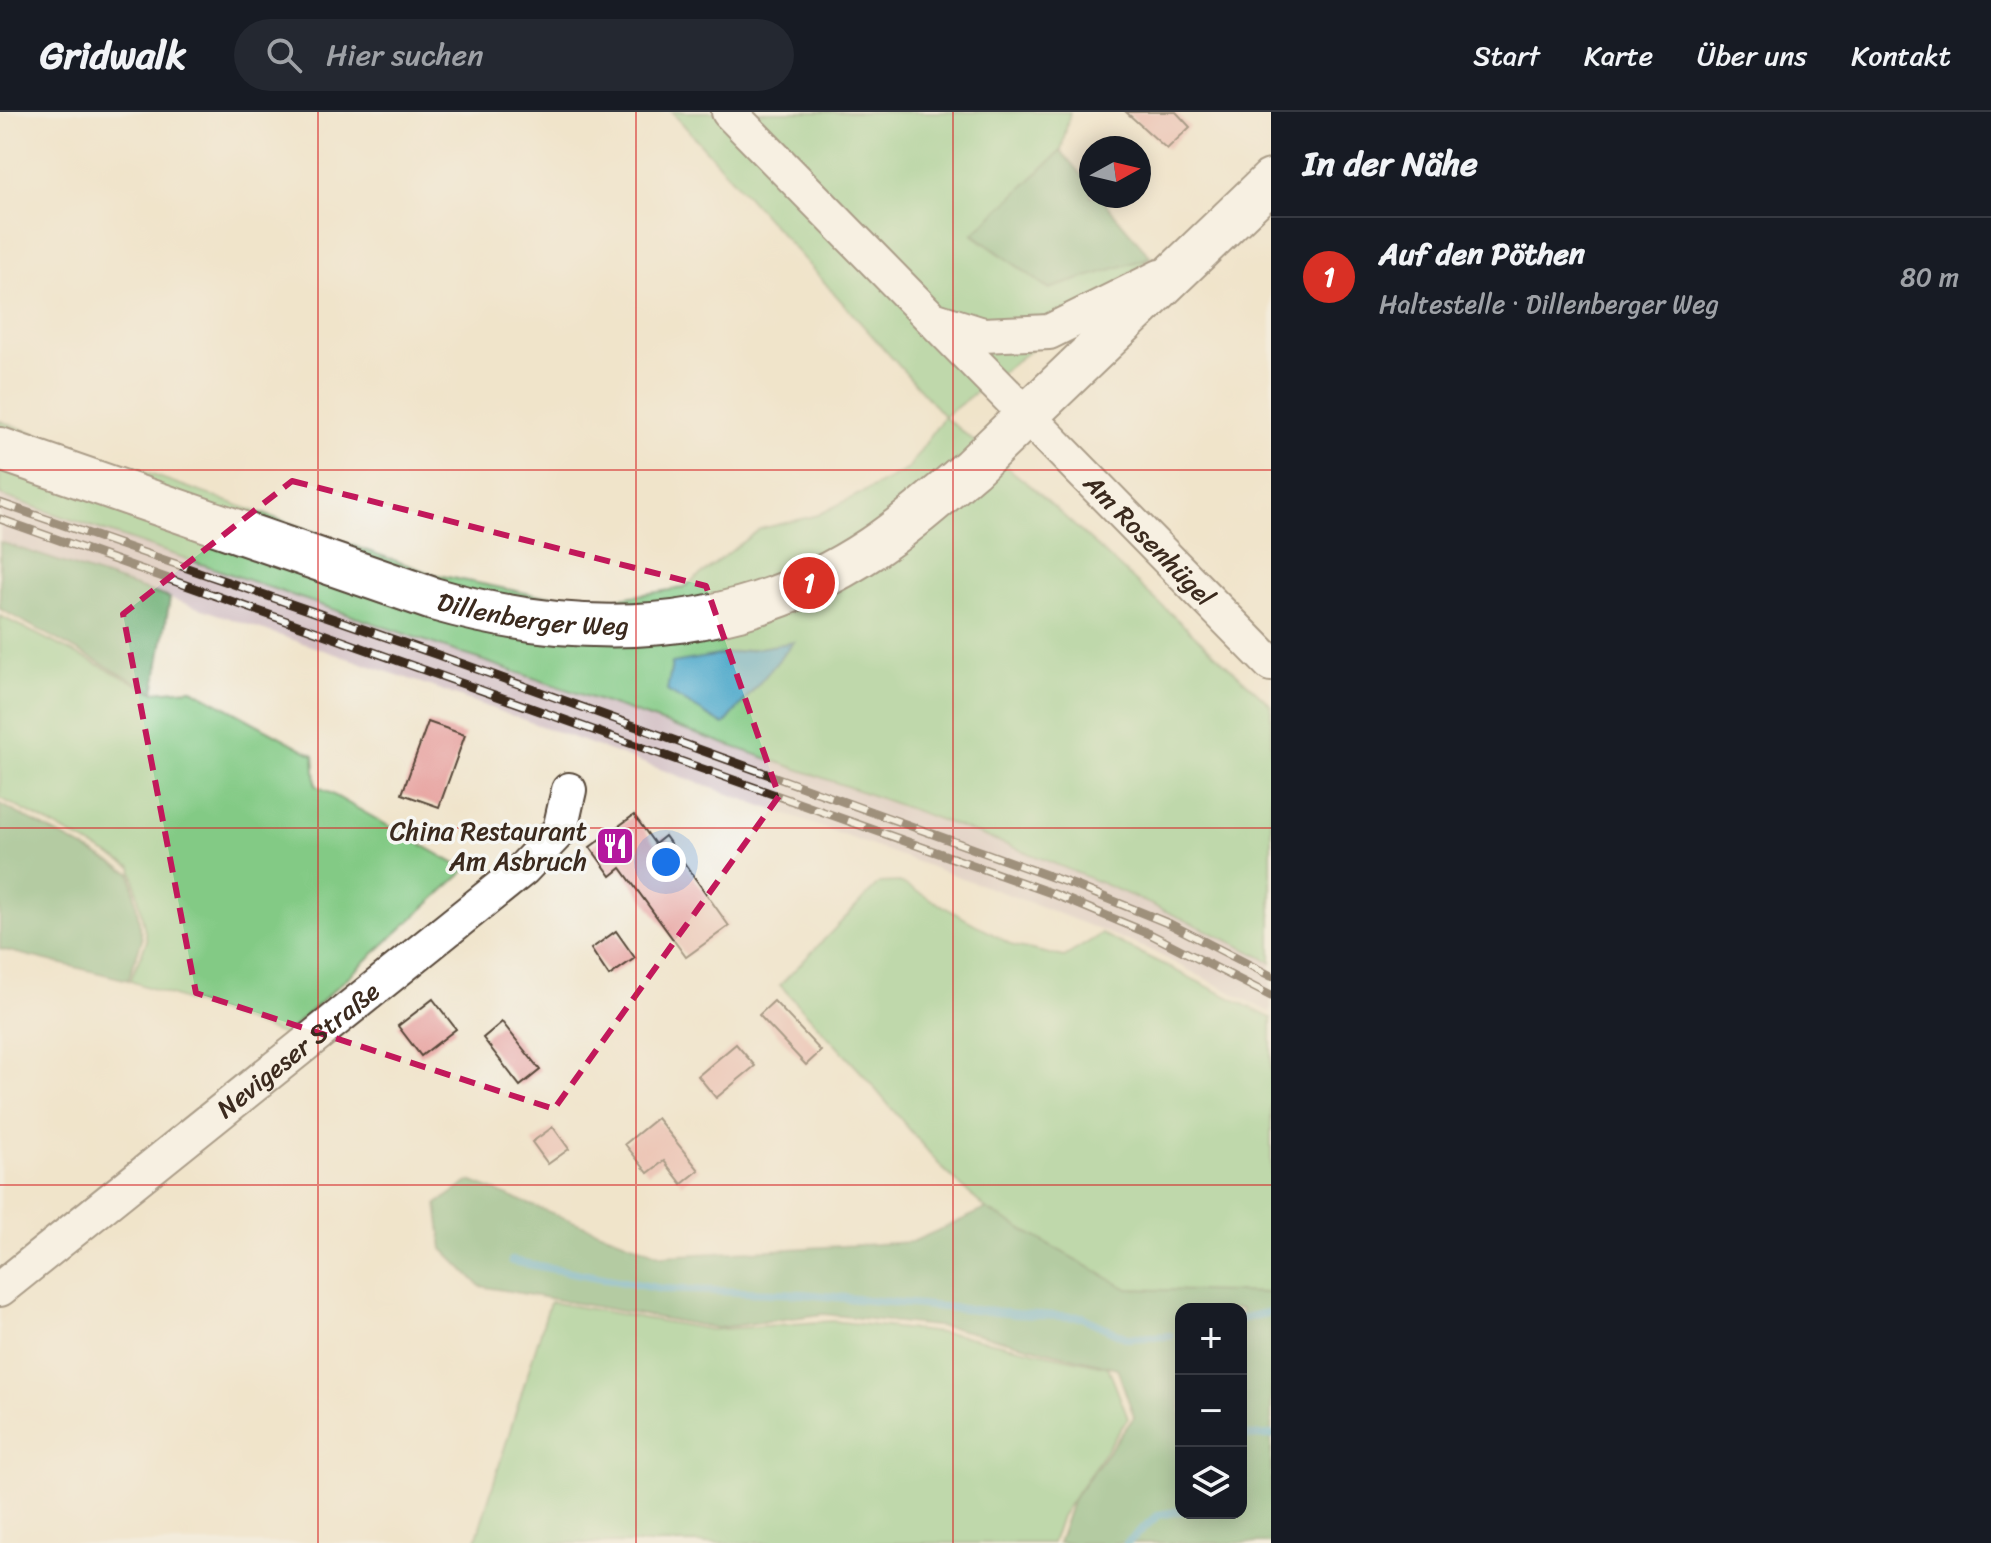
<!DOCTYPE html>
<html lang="de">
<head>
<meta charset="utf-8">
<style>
  body { margin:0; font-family:Sriracha,sans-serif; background:#242831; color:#f1f3f6 }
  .controls { position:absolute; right:24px; bottom:24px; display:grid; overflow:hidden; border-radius:16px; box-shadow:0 4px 20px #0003 }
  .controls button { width:72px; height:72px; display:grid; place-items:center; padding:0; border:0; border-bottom:2px solid #363941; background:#171b24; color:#f1f3f6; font:40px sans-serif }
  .compass { position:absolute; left:1079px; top:24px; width:72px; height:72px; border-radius:50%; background:#171b24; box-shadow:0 4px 20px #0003; rotate:82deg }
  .you { position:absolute; left:666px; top:750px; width:28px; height:28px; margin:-20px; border:6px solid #fff; border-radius:50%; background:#1a73e8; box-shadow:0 0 0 12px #1a73e833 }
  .badge { display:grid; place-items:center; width:52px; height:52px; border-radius:50%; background:#d93025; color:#fff; font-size:26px; font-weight:700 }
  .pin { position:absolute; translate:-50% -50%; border:4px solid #fff; box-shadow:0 2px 8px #0006 }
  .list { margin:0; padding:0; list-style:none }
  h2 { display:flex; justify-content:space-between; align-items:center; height:104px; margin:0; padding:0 32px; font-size:34px }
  h2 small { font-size:26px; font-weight:400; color:#9ea1a6 }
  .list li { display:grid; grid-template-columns:52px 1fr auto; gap:24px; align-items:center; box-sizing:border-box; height:120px; padding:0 32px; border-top:2px solid #363941 }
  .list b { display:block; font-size:30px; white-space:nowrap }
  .list p { margin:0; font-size:26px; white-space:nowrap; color:#9ea1a6 }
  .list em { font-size:26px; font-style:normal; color:#9ea1a6 }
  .icon { flex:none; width:44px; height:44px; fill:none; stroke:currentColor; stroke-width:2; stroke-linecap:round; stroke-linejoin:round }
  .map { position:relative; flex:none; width:1271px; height:1431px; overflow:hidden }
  header { display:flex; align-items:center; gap:48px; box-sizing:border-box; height:112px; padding:0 40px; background:#171b24; border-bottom:2px solid #363941 }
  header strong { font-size:38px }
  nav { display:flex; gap:44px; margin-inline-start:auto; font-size:28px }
  .search { width:560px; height:72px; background:#242831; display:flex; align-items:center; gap:20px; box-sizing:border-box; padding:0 28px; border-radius:44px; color:#9ea1a6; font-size:30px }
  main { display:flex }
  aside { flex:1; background:#171b24 }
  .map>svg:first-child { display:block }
  .industrial { fill:#d2bec2 }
  .green { fill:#83ca85; stroke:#5f7a52; stroke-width:2 }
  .forest { fill:#6aae72; stroke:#526c48; stroke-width:2; fill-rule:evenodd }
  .water { fill:#4ba7c9; stroke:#436874; stroke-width:2 }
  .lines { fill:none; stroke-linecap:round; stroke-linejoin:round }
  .stream { stroke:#4ba7c9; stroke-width:8 }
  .building { fill:#e7a09d }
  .minor-casing { stroke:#564638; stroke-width:38 }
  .major-casing { stroke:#564638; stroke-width:46 }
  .minor { stroke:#fff; stroke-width:34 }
  .major { stroke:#fff; stroke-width:42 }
  .rail-casing { stroke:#3b2a1e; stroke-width:9 }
  .rail { stroke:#f6f6f2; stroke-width:6; stroke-dasharray:18; stroke-linecap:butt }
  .marked { fill:none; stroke:#c2185b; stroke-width:6; stroke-dasharray:16 10; stroke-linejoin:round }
  .grid { fill:none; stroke:#d62828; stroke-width:2; stroke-opacity:0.55 }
  .labels { text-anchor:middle; stroke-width:7; stroke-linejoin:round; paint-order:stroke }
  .street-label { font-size:26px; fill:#3b2a1e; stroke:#f6f6f2 }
  .poi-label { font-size:26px; fill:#3b2a1e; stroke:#f6f6f2; text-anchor:end }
</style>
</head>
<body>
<header>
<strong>Gridwalk</strong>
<div class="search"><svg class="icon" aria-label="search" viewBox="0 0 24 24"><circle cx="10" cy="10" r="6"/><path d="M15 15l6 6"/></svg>Hier suchen</div>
<nav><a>Start</a><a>Karte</a><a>Über uns</a><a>Kontakt</a></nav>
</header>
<main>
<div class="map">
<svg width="1271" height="1431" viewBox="0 0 1271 1431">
  <rect width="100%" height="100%" fill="#f6f6f2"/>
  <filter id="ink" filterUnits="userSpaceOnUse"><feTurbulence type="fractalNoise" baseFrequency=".0125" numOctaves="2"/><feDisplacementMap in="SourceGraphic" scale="16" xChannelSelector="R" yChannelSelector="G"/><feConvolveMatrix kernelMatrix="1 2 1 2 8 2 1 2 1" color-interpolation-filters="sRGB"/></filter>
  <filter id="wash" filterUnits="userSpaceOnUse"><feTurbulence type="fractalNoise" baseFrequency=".006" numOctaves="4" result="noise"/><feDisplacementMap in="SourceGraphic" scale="32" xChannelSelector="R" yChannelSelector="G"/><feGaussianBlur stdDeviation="1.8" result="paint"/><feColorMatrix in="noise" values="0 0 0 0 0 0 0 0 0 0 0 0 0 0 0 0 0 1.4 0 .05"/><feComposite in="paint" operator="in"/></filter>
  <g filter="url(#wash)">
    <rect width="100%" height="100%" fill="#f0e4cb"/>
    <!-- industrial -->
    <path class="industrial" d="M0,383L757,643L1083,761L1178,802L1271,850V901L1150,838L1042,795L427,573L0,429Z"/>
    <!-- green -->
    <path class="green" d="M672,0H1070L1061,39L973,123L1049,177L1151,145L944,305L1033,376L1271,593V850C1082,752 878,685 676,615C451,538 225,460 0,383V309L433,462L536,483L613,487L683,476L760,417L818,403L907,358L944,304Z
      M0,504L153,580L192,577L314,643L316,673L466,758L284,923L130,869L147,829L132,755L0,686Z
      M900,770L1014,834L1064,845L1102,822L1271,906V1182L1127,1177L986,1097L942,1056L860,959L780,873L879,771Z
      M550,1190L711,1218L833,1209L959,1223L1108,1255L1128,1306L1061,1404L1052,1431H475Z"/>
    <!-- forest -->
    <path class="forest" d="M1061,39L1091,74V84H1099L1151,145L1049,177L973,122Z
      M0,430L170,486L154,580L0,497Z
      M0,692L131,761L142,828L128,868L0,837Z
      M470,1069L662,1144L912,1130L986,1097L1128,1177L1271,1181V1431H1058L1073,1387L1134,1305L1117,1256L953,1216L823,1202L717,1216L480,1174L443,1137L437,1092ZM1241,1197V1401H1181V1197Z"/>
    <!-- water -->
    <path class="water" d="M794,530L724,613L667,579L672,551Z"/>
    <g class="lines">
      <!-- stream -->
      <path class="stream" d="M512,1149L662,1177L803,1182L1017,1202L1082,1205L1127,1226L1170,1224
        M1241,1207L1271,1200
        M1243,1324L1271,1323
        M1127,1431L1158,1403L1181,1399"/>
    </g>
    <g id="blocks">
      <!-- building -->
      <path class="building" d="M1126,0H1176L1190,15L1167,37Z
        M428,610L465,623L439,695L402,682Z
        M634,703L655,732L665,724L729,814L686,845L621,756L611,764L590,735Z
        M616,819L635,846L609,864L591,837Z
        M433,887L456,917L421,944L398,914Z
        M774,889L821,939L806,953L759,903Z
        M502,910L540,958L520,974L483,926Z
        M736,932L755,954L716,986L698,964Z
        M657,1006L699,1058L682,1072L664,1049L648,1061L625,1032Z
        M553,1015L569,1037L548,1052L532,1030Z"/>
    </g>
  </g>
  <g filter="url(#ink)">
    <use href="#blocks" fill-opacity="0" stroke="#564638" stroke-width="2"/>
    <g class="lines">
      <!-- minor casing -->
      <g class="minor-casing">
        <g id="minor">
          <path id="s1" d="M729,0L1271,552"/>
          <path d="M936,208L983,223L1049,220L1160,165"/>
          <path id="s2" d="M0,1177L523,757L560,718L569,678"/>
        </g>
      </g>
      <!-- major casing -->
      <g class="major-casing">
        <g id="major">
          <path id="s3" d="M0,337L433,487C584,530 737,526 872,436C908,412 940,383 972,356L1271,69"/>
        </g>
      </g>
      <!-- minor -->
      <use href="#minor" class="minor"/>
      <!-- major -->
      <use href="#major" class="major"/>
      <!-- rail casing -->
      <g class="rail-casing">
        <path id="rail" d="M0,391L438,543L1074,773L1170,812L1271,864
          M0,407L1054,782L1150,822L1271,884"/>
      </g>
      <!-- rail -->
      <use href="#rail" class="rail"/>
    </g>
  </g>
  <!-- marked area -->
  <path d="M0 0H1271V1431H0ZM292,369L706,474L779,684L554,997L196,881L123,502Z" fill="#f0e4cb" fill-opacity=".55" fill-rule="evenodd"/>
  <path class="marked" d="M292,369L706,474L779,684L554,997L196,881L123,502Z"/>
  <!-- grid -->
  <path class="grid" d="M318,0V1431M636,0V1431M953,0V1431M0,358H1271M0,716H1271M0,1073H1271"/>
  <!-- icons -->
  <defs>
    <g id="restaurant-square" transform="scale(2)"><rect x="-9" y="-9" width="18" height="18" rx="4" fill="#b5179e" stroke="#f6f6f2"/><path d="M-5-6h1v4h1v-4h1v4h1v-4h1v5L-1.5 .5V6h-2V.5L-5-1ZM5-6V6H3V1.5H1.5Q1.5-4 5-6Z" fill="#fff"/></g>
  </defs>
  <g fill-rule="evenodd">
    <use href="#restaurant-square" x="615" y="734"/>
  </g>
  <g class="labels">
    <!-- street labels -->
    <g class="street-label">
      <text dy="9" stroke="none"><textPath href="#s1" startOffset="600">Am Rosenhügel</textPath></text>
      <text dy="9" stroke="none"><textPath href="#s3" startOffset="560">Dillenberger Weg</textPath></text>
      <text dy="9" stroke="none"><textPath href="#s2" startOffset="382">Nevigeser Straße</textPath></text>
    </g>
    <!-- poi labels -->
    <g class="poi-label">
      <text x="587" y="728">China Restaurant<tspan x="587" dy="30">Am Asbruch</tspan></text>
    </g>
  </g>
</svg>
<div class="controls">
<button>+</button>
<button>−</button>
<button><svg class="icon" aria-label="layers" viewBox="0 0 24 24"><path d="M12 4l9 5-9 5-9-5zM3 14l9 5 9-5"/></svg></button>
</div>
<svg class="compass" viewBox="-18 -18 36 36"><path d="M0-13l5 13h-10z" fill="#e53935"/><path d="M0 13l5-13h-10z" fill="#9ea1a6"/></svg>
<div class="you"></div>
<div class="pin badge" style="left:809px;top:471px">1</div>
</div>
<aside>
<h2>In der Nähe<small></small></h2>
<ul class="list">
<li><span class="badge">1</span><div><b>Auf den Pöthen</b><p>Haltestelle · Dillenberger Weg</p></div><em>80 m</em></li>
</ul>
</aside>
</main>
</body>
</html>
